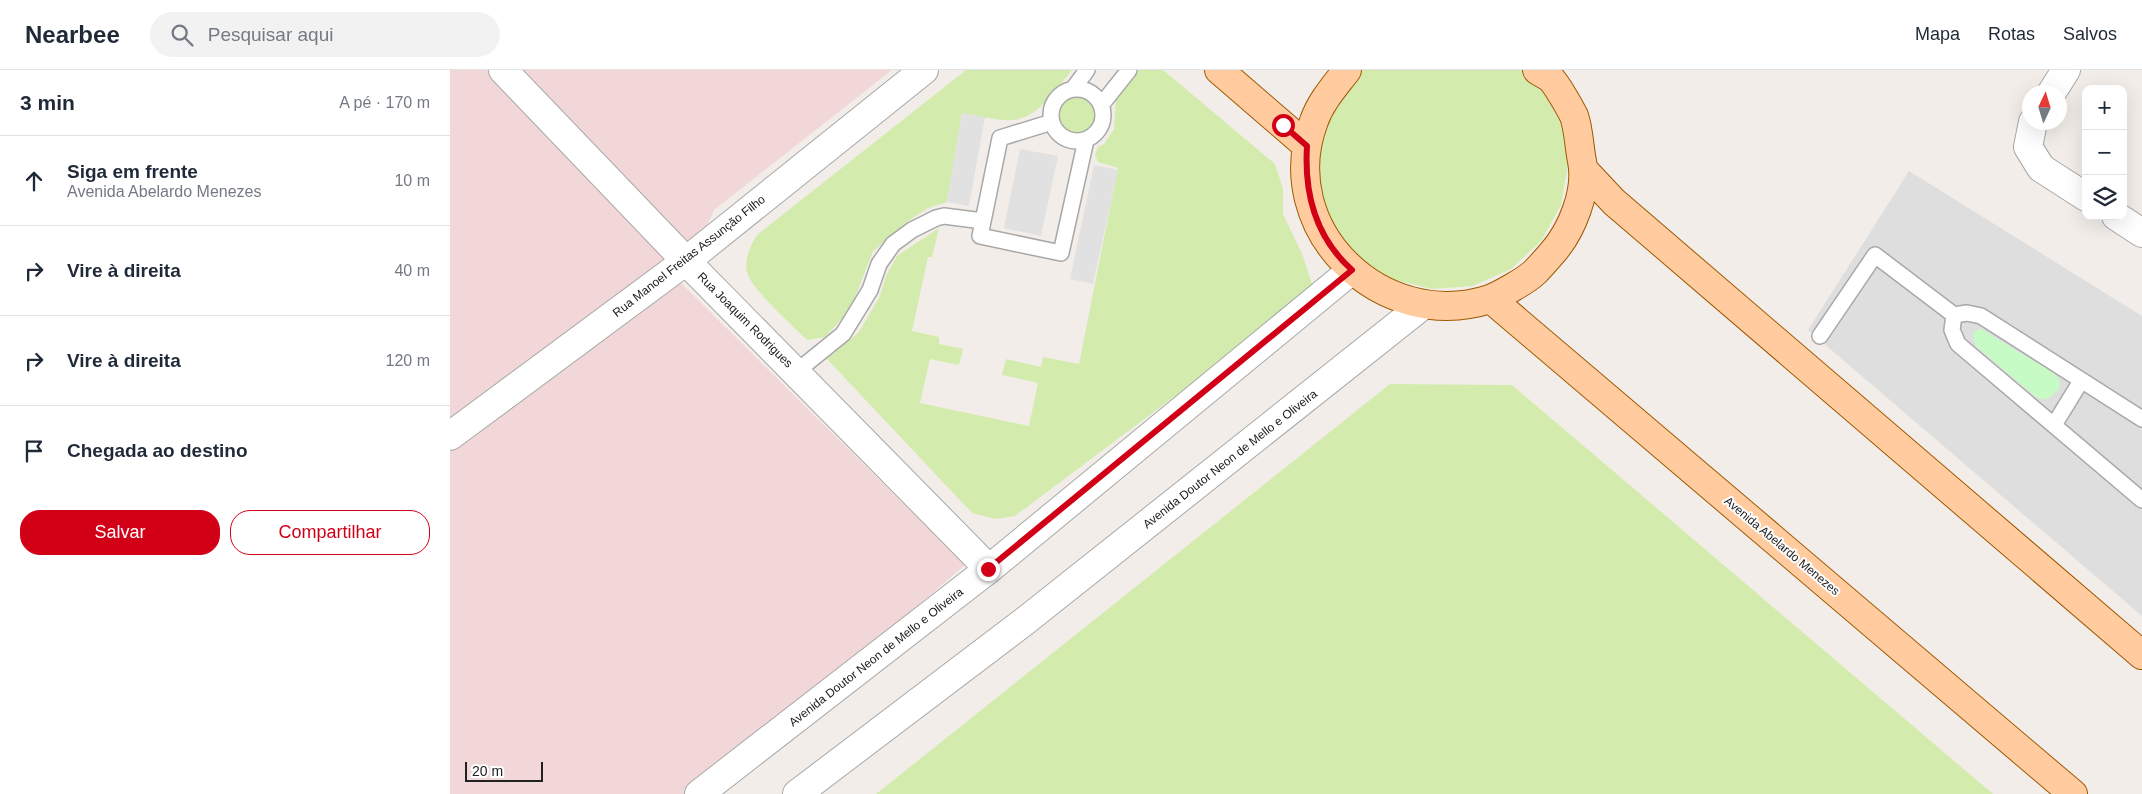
<!DOCTYPE html>
<html lang="pt">
<head>
<meta charset="utf-8">
<style>
  body { margin:0; font-family:Helvetica,sans-serif; background:#f2f2f3; color:#1f2937 }
  .controls { position:absolute; right:15px; top:15px; display:grid; overflow:hidden; border-radius:10px; box-shadow:0 5px 20px #0002 }
  .controls button { width:45px; height:45px; display:grid; place-items:center; padding:0; border:0; border-bottom:1px solid #e0e1e3; background:#fff; color:#1f2937; font:25px sans-serif }
  .compass { position:absolute; left:1572px; top:15px; width:45px; height:45px; border-radius:50%; background:#fff; box-shadow:0 5px 20px #0002; rotate:4deg }
  .scale { position:absolute; left:15px; bottom:12px; width:78px; box-sizing:border-box; padding-left:5px; border:2px solid #212121; border-top:0; font-size:14px; line-height:18px; white-space:nowrap; color:#212121; -webkit-text-stroke:4px #fff; paint-order:stroke }
  .stop { position:absolute; width:15px; height:15px; margin:-11px; border:4px solid #d20017; border-radius:50%; background:#fff }
  .stop.end { background:#d20017; border-color:#fff; box-shadow:0 1px 5px #0008 }
  .list { margin:0; padding:0; list-style:none }
  h2 { display:flex; justify-content:space-between; align-items:center; height:65px; margin:0; padding:0 20px; font-size:21px }
  h2 small { font-size:16px; font-weight:400; color:#747a83 }
  .list li { display:grid; grid-template-columns:32px 1fr auto; gap:15px; align-items:center; box-sizing:border-box; height:90px; padding:0 20px; border-top:1px solid #e0e1e3 }
  .list b { display:block; font-size:19px; white-space:nowrap }
  .list p { margin:0; font-size:16px; white-space:nowrap; color:#747a83 }
  .list em { font-size:16px; font-style:normal; color:#747a83 }
  .actions { display:flex; gap:10px; padding:15px 20px }
  .actions a { flex:1; padding:11px 0; border:1px solid #d20017; border-radius:20px; text-align:center; font-size:18px; color:#d20017 }
  .actions .main { background:#d20017; color:#fff }
  .icon { flex:none; width:28px; height:28px; fill:none; stroke:currentColor; stroke-width:2; stroke-linecap:round; stroke-linejoin:round }
  .map { position:relative; flex:none; width:1692px; height:724px; overflow:hidden }
  header { display:flex; align-items:center; gap:30px; box-sizing:border-box; height:70px; padding:0 25px; background:#fff; border-bottom:1px solid #e0e1e3 }
  header strong { font-size:24px }
  nav { display:flex; gap:28px; margin-inline-start:auto; font-size:18px }
  .search { width:350px; height:45px; background:#f2f2f3; display:flex; align-items:center; gap:12px; box-sizing:border-box; padding:0 18px; border-radius:28px; color:#747a83; font-size:19px }
  main { display:flex }
  aside { flex:1; background:#fff }
  .map>svg:first-child { display:block }
  .residential { fill:#dfdede }
  .commercial { fill:#f2d7d9 }
  .grass { fill:#d3ecad }
  .park { fill:#c6fbc5 }
  .parking { fill:#e1e1e1 }
  .lines { fill:none; stroke-linecap:round; stroke-linejoin:round }
  .service-casing { stroke:#a8a8a8; stroke-width:18 }
  .minor-casing { stroke:#a8a8a8; stroke-width:30 }
  .primary-casing { stroke:#9e5900; stroke-width:30 }
  .service { stroke:#fff; stroke-width:15 }
  .minor { stroke:#fff; stroke-width:28 }
  .primary { stroke:#ffcb9f; stroke-width:28 }
  .route { stroke:#d20017; stroke-width:6 }
  .labels { text-anchor:middle; stroke-width:4; stroke-linejoin:round; paint-order:stroke }
  .street-label { font-size:12px; fill:#212121; stroke:#fff }
</style>
</head>
<body>
<header>
<strong>Nearbee</strong>
<div class="search"><svg class="icon" aria-label="search" viewBox="0 0 24 24"><circle cx="10" cy="10" r="6"/><path d="M15 15l6 6"/></svg>Pesquisar aqui</div>
<nav><a>Mapa</a><a>Rotas</a><a>Salvos</a></nav>
</header>
<main>
<aside>
<h2>3 min<small>A pé · 170 m</small></h2>
<ul class="list">
<li><svg class="icon" aria-label="ahead" viewBox="0 0 24 24"><path d="M12 20V5M6 11l6-6 6 6"/></svg><div><b>Siga em frente</b><p>Avenida Abelardo Menezes</p></div><em>10 m</em></li>
<li><svg class="icon" aria-label="right" viewBox="0 0 24 24"><path d="M7 20v-9h11M14 6l5 5-5 5"/></svg><div><b>Vire à direita</b></div><em>40 m</em></li>
<li><svg class="icon" aria-label="right" viewBox="0 0 24 24"><path d="M7 20v-9h11M14 6l5 5-5 5"/></svg><div><b>Vire à direita</b></div><em>120 m</em></li>
<li><svg class="icon" aria-label="arrive" viewBox="0 0 24 24"><path d="M6 21V4h12l-3 4 3 4H6"/></svg><div><b>Chegada ao destino</b></div></li>
</ul>
<div class="actions"><a class="main">Salvar</a><a>Compartilhar</a></div>
</aside>
<div class="map">
<svg width="1692" height="724" viewBox="0 0 1692 724">
  <rect width="100%" height="100%" fill="#f2ede8"/>
  <!-- residential -->
  <path class="residential" d="M1459,101L1692,246V546L1358,260Z"/>
  <!-- commercial -->
  <path class="commercial" d="M0,0H442L264,140L231,213L515,495L249,724H0Z"/>
  <!-- grass -->
  <path class="grass" d="M516,0H622C607,17 589,48 563,50C547,51 528,46 512,43L497,132L478,138L458,151L423,181L404,230L397,243L375,267L357,270C343,256 300,218 297,202C294,189 300,176 307,165Z
    M689,0H713L825,94L833,119V144L853,186L862,214L857,227L565,446L545,449L522,443L377,289L409,262L430,226L436,206L447,186L489,158L482,187H478L462,261L489,267V274L513,279L509,295L480,289L470,333L579,356L588,313L552,305L556,289L591,297L593,287L629,294L668,98L648,92L645,85L648,77L654,74L664,59L666,26Z
    M911,0H1072L1092,18L1111,54L1118,95L1111,135L1091,171L1061,199L1023,216L982,219L941,209L907,186L882,154L868,115L869,74L882,35Z
    M608 46a19 19 0 1 1 38 0a19 19 0 1 1-38 0Z
    M940,314L1062,315L1543,724H426Z"/>
  <!-- park -->
  <path class="park" d="M1531,259L1604,303C1615,315 1609,321 1597,329L1587,328L1526,276L1523,267L1524,262Z"/>
  <!-- parking -->
  <path class="parking" d="M512,43L535,47L519,136L497,132Z
    M570,79L608,86L591,166L554,158Z
    M644,95L668,100L643,214L620,209Z"/>
  <g class="lines">
    <!-- service casing -->
    <g class="service-casing">
      <path id="service" d="M601 45a26 26 0 1 1 52 0a26 26 0 1 1-52 0Z
        M623,19L637,0
        M652,34L679,0
        M602,52L550,68L530,166L611,183L636,70
        M1504,245L1502,260L1508,274L1692,430
        M1370,266L1425,185L1504,245L1517,243L1531,246L1692,349
        M346,302L393,264L420,220L429,194L443,174L462,160L486,148L494,146L533,151
        M1604,355L1631,311"/>
    </g>
    <!-- minor casing -->
    <g class="minor-casing">
      <path id="minor" d="M53,0L236,191L539,499
        M1602,22L1616,0
        M1583,52L1578,77L1591,98L1636,127
        M1666,146L1692,163
        M0,366L236,191L474,0
        M249,724L539,499L902,200
        M347,724L575,551L973,235"/>
    </g>
    <!-- primary casing -->
    <g class="primary-casing">
      <path id="primary" d="M769,0L857,76
        M897,0C885,16 871,31 864,51C823,159 932,264 1040,229C1050,225 1077,210 1085,202C1091,196 1097,189 1103,182C1122,160 1138,121 1132,91C1129,77 1129,60 1124,46C1120,38 1106,13 1100,8C1096,5 1091,3 1087,0
        M1134,100L1164,132L1692,585
        M1041,229L1623,724"/>
    </g>
    <!-- service -->
    <use href="#service" class="service"/>
    <!-- minor -->
    <use href="#minor" class="minor"/>
    <!-- primary -->
    <use href="#primary" class="primary"/>
  </g>
  <g class="lines">
    <!-- route -->
    <path class="route" d="M538,499L902,200C865,167 854,124 857,76L833,55"/>
  </g>
  <g class="labels">
    <!-- street labels -->
    <g class="street-label">
      <text transform="translate(239 186) rotate(-38)" y="4">Rua Manoel Freitas Assunção Filho</text>
      <text transform="translate(295 250) rotate(45)" y="4">Rua Joaquim Rodrigues</text>
      <text transform="translate(780 389) rotate(-38)" y="4">Avenida Doutor Neon de Mello e Oliveira</text>
      <text transform="translate(1332 476) rotate(40)" y="4">Avenida Abelardo Menezes</text>
      <text transform="translate(426 587) rotate(-38)" y="4">Avenida Doutor Neon de Mello e Oliveira</text>
    </g>
  </g>
</svg>
<div class="controls">
<button>+</button>
<button>−</button>
<button><svg class="icon" aria-label="layers" viewBox="0 0 24 24"><path d="M12 4l9 5-9 5-9-5zM3 14l9 5 9-5"/></svg></button>
</div>
<svg class="compass" viewBox="-18 -18 36 36"><path d="M0-13l5 13h-10z" fill="#e53935"/><path d="M0 13l5-13h-10z" fill="#747a83"/></svg>
<div class="scale">20 m</div>
<div class="stop" style="left:833px;top:55px"></div>
<div class="stop end" style="left:538px;top:499px"></div>
</div>
</main>
</body>
</html>
